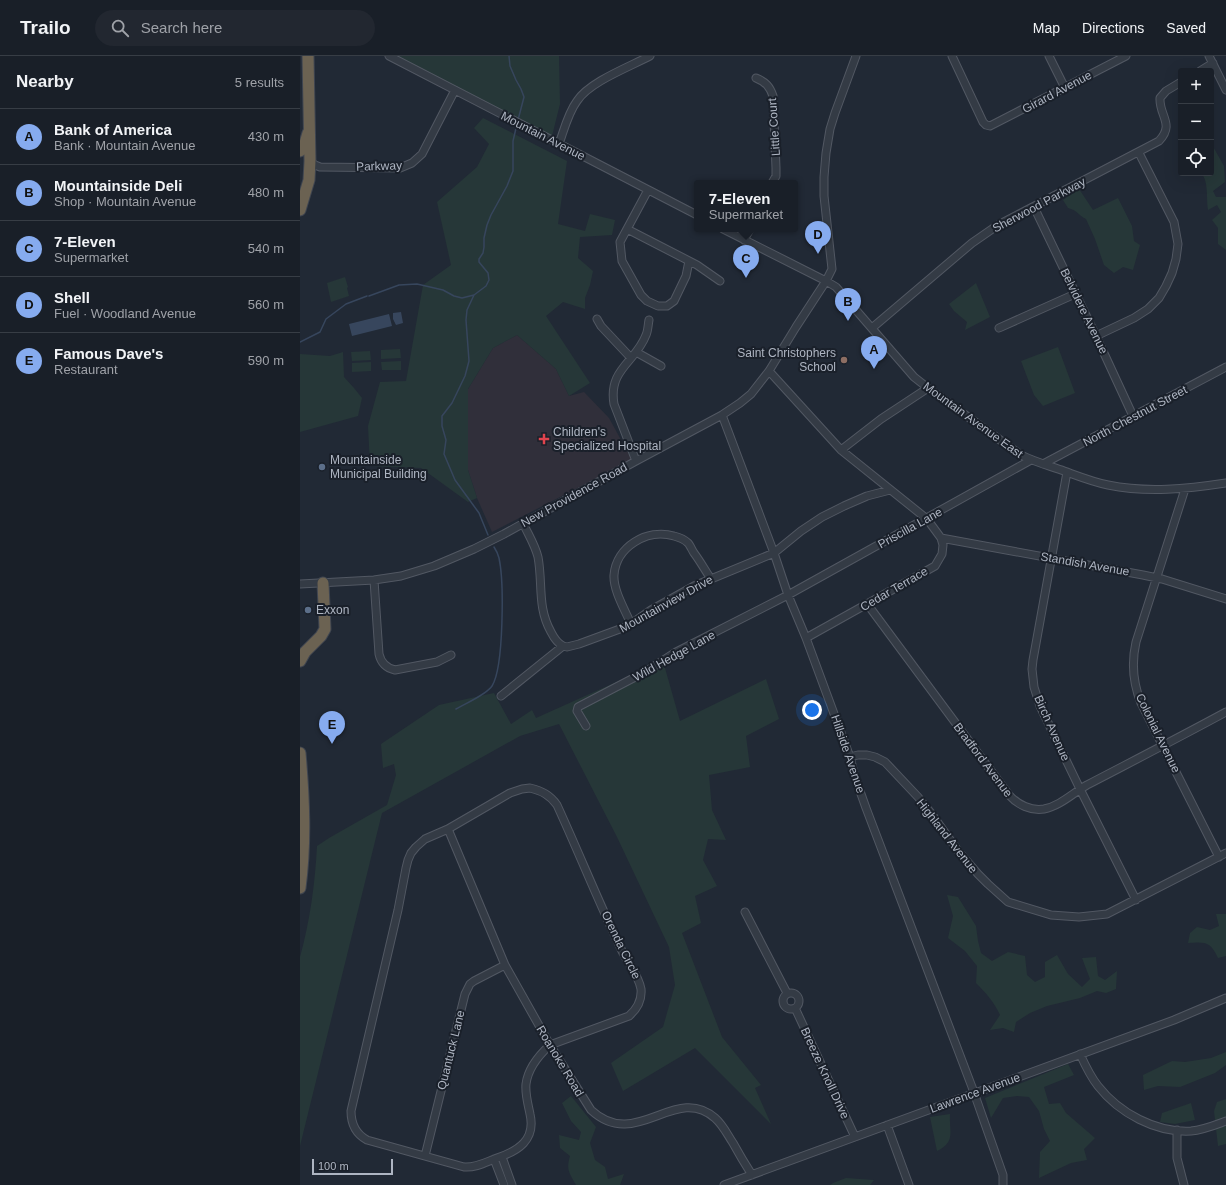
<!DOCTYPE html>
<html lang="en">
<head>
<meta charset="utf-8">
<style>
  body { margin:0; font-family:Helvetica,sans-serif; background:#222730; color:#f1f3f6 }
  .controls { position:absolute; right:12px; top:12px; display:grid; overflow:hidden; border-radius:4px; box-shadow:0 4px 16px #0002 }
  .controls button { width:36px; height:36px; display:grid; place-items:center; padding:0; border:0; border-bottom:1px solid #373d45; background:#191f28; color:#f1f3f6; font:20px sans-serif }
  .scale { position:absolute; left:12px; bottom:10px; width:81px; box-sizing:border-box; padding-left:4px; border:2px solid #aeb5c2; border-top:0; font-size:11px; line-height:14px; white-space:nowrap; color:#aeb5c2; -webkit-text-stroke:3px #1a202a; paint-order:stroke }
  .you { position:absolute; left:512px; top:654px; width:14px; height:14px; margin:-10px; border:3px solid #fff; border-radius:50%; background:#1a73e8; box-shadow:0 0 0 6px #1a73e833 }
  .badge { display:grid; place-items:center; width:26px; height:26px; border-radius:50%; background:#86abef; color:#111; font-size:13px; font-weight:700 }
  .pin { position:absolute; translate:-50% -33px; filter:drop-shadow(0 1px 2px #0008) }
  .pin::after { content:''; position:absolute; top:21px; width:14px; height:12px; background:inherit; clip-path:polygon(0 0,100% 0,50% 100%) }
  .popup { position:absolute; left:394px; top:124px; width:104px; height:52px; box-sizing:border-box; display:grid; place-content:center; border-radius:4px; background:#191f28; filter:drop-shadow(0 1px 3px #0005); font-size:13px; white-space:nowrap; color:#9fa2a8 }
  .popup b { font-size:15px; color:#f1f3f6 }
  .popup::after { content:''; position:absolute; left:50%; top:100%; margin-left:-8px; border:8px solid transparent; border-top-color:#191f28 }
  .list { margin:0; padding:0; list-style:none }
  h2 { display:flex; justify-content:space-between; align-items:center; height:52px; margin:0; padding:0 16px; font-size:17px }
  h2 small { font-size:13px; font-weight:400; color:#9fa2a8 }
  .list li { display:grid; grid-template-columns:26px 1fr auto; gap:12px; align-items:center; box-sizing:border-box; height:56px; padding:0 16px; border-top:1px solid #373d45 }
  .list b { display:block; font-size:15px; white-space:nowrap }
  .list p { margin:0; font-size:13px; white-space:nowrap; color:#9fa2a8 }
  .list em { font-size:13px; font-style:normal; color:#9fa2a8 }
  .icon { flex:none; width:22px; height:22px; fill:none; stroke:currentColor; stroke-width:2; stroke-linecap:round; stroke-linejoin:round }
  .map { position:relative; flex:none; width:926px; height:1129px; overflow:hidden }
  header { display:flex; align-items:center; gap:24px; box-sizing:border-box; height:56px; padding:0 20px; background:#191f28; border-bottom:1px solid #373d45 }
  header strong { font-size:19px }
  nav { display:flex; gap:22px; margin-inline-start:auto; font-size:14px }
  .search { width:280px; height:36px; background:#222730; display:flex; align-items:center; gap:10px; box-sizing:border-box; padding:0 14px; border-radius:22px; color:#9fa2a8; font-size:15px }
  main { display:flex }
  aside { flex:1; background:#191f28 }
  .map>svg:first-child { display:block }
  .medical { fill:#302f3a }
  .green { fill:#263738 }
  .water { fill:#37465d }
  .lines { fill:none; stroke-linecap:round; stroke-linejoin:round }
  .stream { stroke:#37465d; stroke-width:1.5 }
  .minor-casing { stroke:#525863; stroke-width:9 }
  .highway-casing { stroke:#3f4550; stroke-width:13 }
  .minor { stroke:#343b45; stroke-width:7 }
  .highway { stroke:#6b6252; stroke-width:11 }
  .education-dot { fill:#8d6e63; stroke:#1a202a; stroke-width:1.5 }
  .health-dot { fill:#e0444e; stroke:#1a202a; stroke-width:1.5 }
  .service-dot { fill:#5c6f8a; stroke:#1a202a; stroke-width:1.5 }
  .labels { text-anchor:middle; stroke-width:4; stroke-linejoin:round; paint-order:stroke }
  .street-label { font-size:12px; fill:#aeb5c2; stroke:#1a202a }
  .poi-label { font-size:12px; fill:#aeb5c2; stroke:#1a202a; text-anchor:start }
</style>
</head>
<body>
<header>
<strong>Trailo</strong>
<div class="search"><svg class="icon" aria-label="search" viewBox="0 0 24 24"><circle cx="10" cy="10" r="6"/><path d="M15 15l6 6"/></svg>Search here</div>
<nav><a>Map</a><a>Directions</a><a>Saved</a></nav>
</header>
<main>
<aside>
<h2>Nearby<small>5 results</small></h2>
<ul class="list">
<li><span class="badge">A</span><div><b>Bank of America</b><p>Bank · Mountain Avenue</p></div><em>430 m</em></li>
<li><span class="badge">B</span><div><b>Mountainside Deli</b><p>Shop · Mountain Avenue</p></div><em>480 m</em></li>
<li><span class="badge">C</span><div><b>7-Eleven</b><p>Supermarket</p></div><em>540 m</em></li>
<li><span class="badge">D</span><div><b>Shell</b><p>Fuel · Woodland Avenue</p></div><em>560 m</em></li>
<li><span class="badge">E</span><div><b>Famous Dave's</b><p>Restaurant</p></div><em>590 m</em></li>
</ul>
</aside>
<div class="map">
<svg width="926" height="1129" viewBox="0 0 926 1129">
  <rect width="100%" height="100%" fill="#212935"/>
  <!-- medical -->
  <path class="medical" d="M217,279L256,313L269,340L284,336L309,362L332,404L192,476L177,442L168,414V333L193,292Z"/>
  <!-- green -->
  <path class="green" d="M96,0H259L260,48L251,84Z
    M183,62L267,105L258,168L285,175L290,158L315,164L312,179L280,181L278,202L293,215L290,229L285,242V253L263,246L246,260L290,327L269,340L256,313L217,279L193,292L168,333V414L177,442L168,446L121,412L70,410L68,370L80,326L106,325L123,229L151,209L137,146L177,111L189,88L174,72Z
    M911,87L924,110L925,126L913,135L916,141H926V194L918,188V172L912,164L921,156L917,149L908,154C906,143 909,125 901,117H911Z
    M779,133L793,154L818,142L832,170L834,185L840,189L833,214L823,211L814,217L804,209L795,183L786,163C778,159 777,154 768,152L763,144Z
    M45,221L48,231L47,232L49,240L31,246L27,227Z
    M676,227L690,261L665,274L667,266L654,255L649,248Z
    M758,291L775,337L743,350L734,339L721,305Z
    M100,293L101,302L81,303V294Z
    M70,295L71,304L52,305L51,296Z
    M43,296L44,321L54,332L62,342L58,360L0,376V298L30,300Z
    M101,305V314H82L81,306Z
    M71,306V315L52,316V307Z
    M363,605L380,665L466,623L479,663L446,680L450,711L409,719L412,754L426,784L408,783L403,804L417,830L395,840L401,867L382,877L422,981L461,1029L455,1032L471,1068L395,992L323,1035L311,1007L363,971L375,929L369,891L317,781L259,668L220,680L82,757L0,1090V901C10,865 15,828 17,790L29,782L87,749L96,719L94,708L83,712L81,688L139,649L194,637L211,668L232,654L236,662Z
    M647,839L658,841L676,870L678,885L681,897L692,905L708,896L725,900L727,919L735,926L745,921V906L757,899L768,918L782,931L790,923L782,902L796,901L798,920L805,924L817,915L816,933L806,937L797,935L780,942L747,950L730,957L716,966L714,976L703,972L690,974L700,959C694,946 686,937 676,927L677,910L665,895L648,882L653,860Z
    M916,858H926V900L918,902C910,885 905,886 888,887L890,877L897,871L910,874L919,870Z
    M926,996V1009L915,1017L880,1031L858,1030L844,1034L843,1019L872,1005L885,1006L911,1002Z
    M768,1008L774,1019L744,1031L749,1048L760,1047L766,1057L795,1082L784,1093L787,1104L771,1107L739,1122L740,1096L750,1085L744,1073L739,1055L729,1041L717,1040L703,1042L691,1062L685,1042Z
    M271,1040L296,1071L290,1087L295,1104L305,1111L308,1123L324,1118L320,1129H276C269,1116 266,1114 270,1100L260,1092L259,1079L279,1084L281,1076L271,1065L262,1047Z
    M926,1043V1088L918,1090L914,1055L917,1046Z
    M891,1047L895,1064L875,1068L860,1066L862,1057Z
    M650,1058C649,1076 656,1086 637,1095L630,1061Z
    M546,1122L574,1124L570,1129H530L533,1127Z"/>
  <!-- water -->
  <path class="water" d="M101,256L103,267L96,269L93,263V257Z
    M89,258L92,270L52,280L49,268Z"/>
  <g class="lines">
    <!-- stream -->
    <path class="stream" d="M209,0L210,10L216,24L221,33L224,41L218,64
      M69,240L99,229L117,228L143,234L154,240L162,242L174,239
      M0,286L20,276L26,263L46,248L67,240
      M188,479L179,457L155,424L144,398L146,384L142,370V360L152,347L165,320L169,305L166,264L167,254L174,239L186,230L189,224L188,217L179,206V203L183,197L184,191V182L187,169L191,159L207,130L213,115V85L217,68
      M156,653C166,647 186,639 192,630C204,611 204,525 199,502C198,498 196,494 194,491"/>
    <!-- minor casing -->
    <g class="minor-casing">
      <path id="minor" d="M89,0L397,159
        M652,0L683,66L686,69L690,70L826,0
        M749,0L765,32
        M909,0L926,34
        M900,15L913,7
        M456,22C466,26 470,31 473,40L476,112V120L472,127
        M259,88C264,74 268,57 277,45C289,26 329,11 350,0
        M10,105L15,109L20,111L100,112L112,107L122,98L155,34
        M348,134L320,186L322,205L341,239L347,245L358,250H367L374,245L386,220L389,205
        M734,151L796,280L833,360
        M327,173L397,209L420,225
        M423,173L526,225L536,231L614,321L628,332L721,399C735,406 750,410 764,415C778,420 793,426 808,429C847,437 887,433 926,427
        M444,184L450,173
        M297,263L301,270L331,302
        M572,272L672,187L698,169L859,85C875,68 859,60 860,42L866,35L881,26
        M699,272L775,238
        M796,280L834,262L848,253L859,242L866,230L872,217L876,203L878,188L874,166L839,97
        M336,296L361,310
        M469,315L541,394L627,463L641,482L643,489L642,498L635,510L506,582
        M422,359L474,497L488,539L506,582L550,701L555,721L566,752L672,1031L703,1119V1129
        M541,394L581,363L628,332
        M336,405L314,348C308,313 336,306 346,279C348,275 348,269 349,264
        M743,408L926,311
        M767,416L733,604L732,613L734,631L740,650L780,733L836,844
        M885,433L836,586C831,608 833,627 841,647L919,801
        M223,467C228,478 235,489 238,501C243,528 237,551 251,576C254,582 257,587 263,590
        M641,482L843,519L862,523L926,543
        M74,524L79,598C81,607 86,612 95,614L137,606L151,599
        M0,528L74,524L101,520L134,510L174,493L204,478L336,405L422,359L440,347L451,338L469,315L496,271L526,225L532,213L524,140V121L526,97L530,73L535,57L556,0
        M568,549L709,739C718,749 731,755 744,753C760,750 773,737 787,729C833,705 880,681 926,656
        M331,568C325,554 313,534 314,519C316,491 347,472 374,480C378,481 384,483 388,487C390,489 392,494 394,497C400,505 405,514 411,523
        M201,640L263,590L267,591L279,588L328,570L351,554L394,530L474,497L501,475L522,461L544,450L567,440L590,434
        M286,670L277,655L278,651L345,616L376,596L488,539L731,404
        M550,701L558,699H567L575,701L585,706L618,741L631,757L659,796L678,818L688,828L708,846L751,859L779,861L807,858L926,797
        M230,732C242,735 250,739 257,749C279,797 299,847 322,895C328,907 339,920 341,933C342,944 337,953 329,960L250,989C238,1000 228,1012 226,1028C225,1038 228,1048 230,1058C236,1084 218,1095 197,1102C186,1106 176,1112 164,1111L67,1084C56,1078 51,1068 51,1055L98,854L106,812L108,804L111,797L116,791L125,783L148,773L210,737L222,733Z
        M148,773L205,909L250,989L291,1054C336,1096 375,1027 415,1062C423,1069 427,1078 433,1087C439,1098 445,1108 452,1119
        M445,856L487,937
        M483 945a8 8 0 1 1 16 0a8 8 0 1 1-16 0Z
        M495,952L555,1081
        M780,998C785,1009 790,1020 798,1030C819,1057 856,1077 891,1075C903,1074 915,1069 926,1065
        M587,1069L609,1129
        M877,1074V1102L884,1129
        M125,1100L165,938L170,928L174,925L205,909
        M202,1101L212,1129
        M194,1103L204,1129
        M424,1129L874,964L926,942"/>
    </g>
    <!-- highway casing -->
    <g class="highway-casing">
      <path id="highway" d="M0,95L5,87L8,77
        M0,154L9,124L10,105L8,0
        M0,605L5,596L21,580L25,573L23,527
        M0,697C4,743 6,786 0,832"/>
    </g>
    <!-- minor -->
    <use href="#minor" class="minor"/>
    <!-- highway -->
    <use href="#highway" class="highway"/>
  </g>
  <!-- markers -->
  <circle class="education-dot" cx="544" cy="304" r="4"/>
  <path class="health-dot" d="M242 377h4v4h4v4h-4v4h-4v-4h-4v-4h4z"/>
  <g class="service-dot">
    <circle cx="22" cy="411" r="4"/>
    <circle cx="8" cy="554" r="4"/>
  </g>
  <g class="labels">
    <!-- street labels -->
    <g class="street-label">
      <text transform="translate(757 36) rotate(-28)" y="4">Girard Avenue</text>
      <text transform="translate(474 71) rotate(-94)" y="4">Little Court</text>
      <text transform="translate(243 80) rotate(27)" y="4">Mountain Avenue</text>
      <text transform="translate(79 110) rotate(-2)" y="4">Parkway</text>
      <text transform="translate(739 149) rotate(-28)" y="4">Sherwood Parkway</text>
      <text transform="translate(784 255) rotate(64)" y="4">Belvidere Avenue</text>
      <text transform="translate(835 360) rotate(-28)" y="4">North Chestnut Street</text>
      <text transform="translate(673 364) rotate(36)" y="4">Mountain Avenue East</text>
      <text transform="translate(274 439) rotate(-29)" y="4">New Providence Road</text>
      <text transform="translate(610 472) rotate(-29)" y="4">Priscilla Lane</text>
      <text transform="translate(785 508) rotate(10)" y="4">Standish Avenue</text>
      <text transform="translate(594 533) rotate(-30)" y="4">Cedar Terrace</text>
      <text transform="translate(366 548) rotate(-29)" y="4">Mountainview Drive</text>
      <text transform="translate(374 600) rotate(-29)" y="4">Wild Hedge Lane</text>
      <text transform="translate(752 672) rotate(66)" y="4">Birch Avenue</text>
      <text transform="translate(858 677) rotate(64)" y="4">Colonial Avenue</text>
      <text transform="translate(548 698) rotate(71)" y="4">Hillside Avenue</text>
      <text transform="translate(683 704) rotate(53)" y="4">Bradford Avenue</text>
      <text transform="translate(647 780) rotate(52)" y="4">Highland Avenue</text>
      <text transform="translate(321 889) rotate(64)" y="4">Orenda Circle</text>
      <text transform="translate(151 994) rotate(-76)" y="4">Quantuck Lane</text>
      <text transform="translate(260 1005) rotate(59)" y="4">Roanoke Road</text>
      <text transform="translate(525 1017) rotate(65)" y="4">Breeze Knoll Drive</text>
      <text transform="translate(675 1037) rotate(-20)" y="4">Lawrence Avenue</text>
    </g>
    <!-- poi labels -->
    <g class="poi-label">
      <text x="536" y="301" text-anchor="end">Saint Christophers<tspan x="536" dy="14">School</tspan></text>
      <text x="253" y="380">Children's<tspan x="253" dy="14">Specialized Hospital</tspan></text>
      <text x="30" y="408">Mountainside<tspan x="30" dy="14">Municipal Building</tspan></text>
      <text x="16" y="558">Exxon</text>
    </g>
  </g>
</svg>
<div class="controls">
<button>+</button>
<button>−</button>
<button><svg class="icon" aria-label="locate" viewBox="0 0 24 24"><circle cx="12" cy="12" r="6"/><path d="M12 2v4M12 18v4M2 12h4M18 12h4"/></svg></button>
</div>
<div class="scale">100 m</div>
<div class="you"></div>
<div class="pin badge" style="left:574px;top:313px">A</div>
<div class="pin badge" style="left:548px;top:265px">B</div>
<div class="pin badge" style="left:446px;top:222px">C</div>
<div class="popup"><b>7-Eleven</b>Supermarket</div>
<div class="pin badge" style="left:518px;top:198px">D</div>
<div class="pin badge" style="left:32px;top:688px">E</div>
</div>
</main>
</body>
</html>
